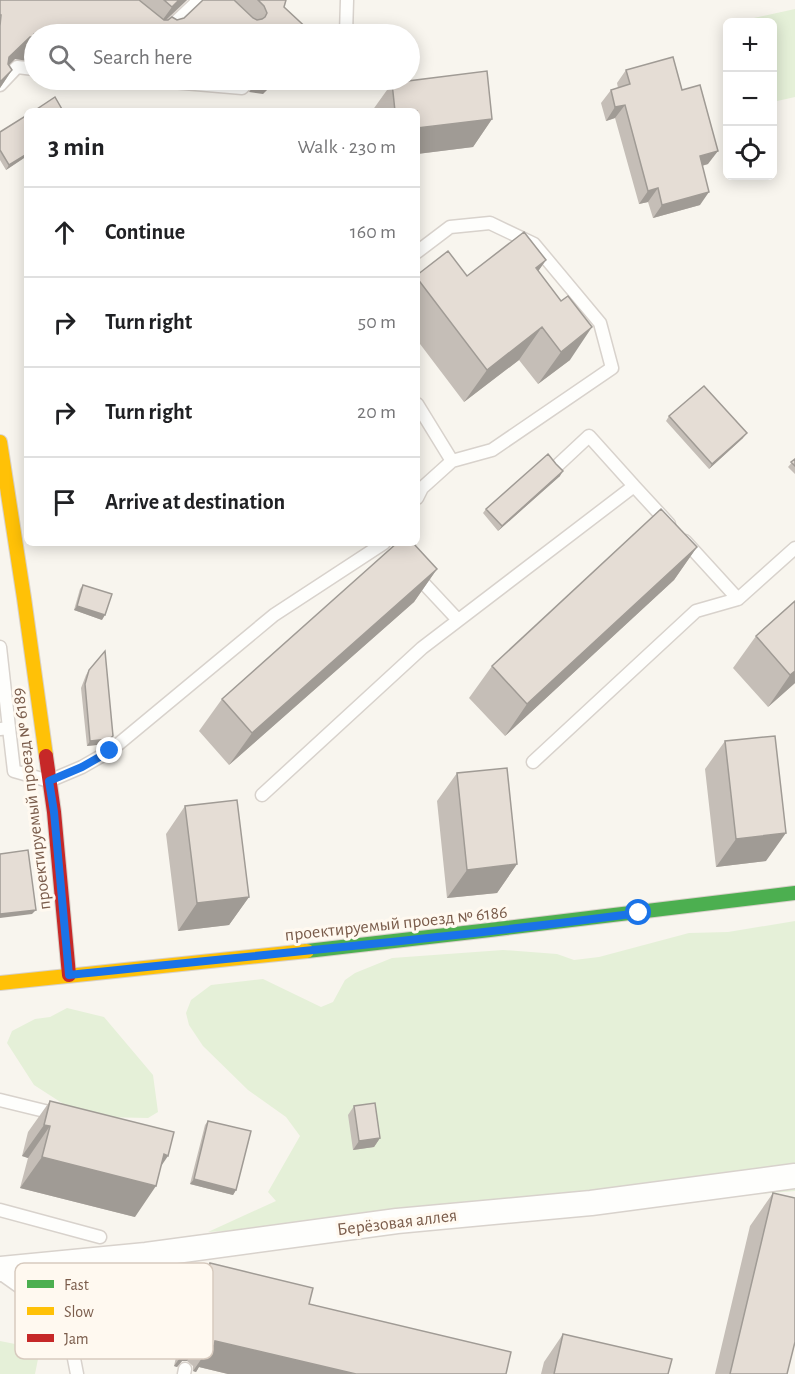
<!DOCTYPE html>
<html lang="en">
<head>
<meta charset="utf-8">
<style>
  body { margin:0; font-family:"Alegreya Sans",sans-serif; background:#f6f6f6; color:#202124 }
  .controls { position:absolute; right:18px; top:18px; display:grid; overflow:hidden; border-radius:9px; box-shadow:0 3px 15px #0003 }
  .controls button { width:54px; height:54px; display:grid; place-items:center; padding:0; border:0; border-bottom:2px solid #e0e0e0; background:#fff; color:#202124; font:30px sans-serif }
  .stop { position:absolute; width:18px; height:18px; margin:-14px; border:4px solid #1a73e8; border-radius:50%; background:#fff }
  .stop.end { background:#1a73e8; border-color:#fff; box-shadow:0 2px 6px #0008 }
  .list { margin:0; padding:0; list-style:none }
  h2 { display:flex; justify-content:space-between; align-items:center; height:78px; margin:0; padding:0 24px; font-size:26px }
  h2 small { font-size:20px; font-weight:400; color:#757577 }
  .list li { display:grid; grid-template-columns:39px 1fr auto; gap:18px; align-items:center; box-sizing:border-box; height:90px; padding:0 24px; border-top:2px solid #e0e0e0 }
  .list b { display:block; font-size:22px; white-space:nowrap }
  .list em { font-size:20px; font-style:normal; color:#757577 }
  .icon { flex:none; width:33px; height:33px; fill:none; stroke:currentColor; stroke-width:2; stroke-linecap:round; stroke-linejoin:round }
  .map { position:relative; flex:none; width:795px; height:1374px; overflow:hidden }
  .search { position:absolute; background:#fff; box-shadow:0 3px 15px #0003; left:24px; top:24px; width:396px; height:66px; display:flex; align-items:center; gap:15px; box-sizing:border-box; padding:0 21px; border-radius:33px; color:#757577; font-size:22px }
  .panel { position:absolute; background:#fff; box-shadow:0 3px 15px #0003; left:24px; top:108px; width:396px; height:438px; border-radius:9px }
  .map>svg:first-child { display:block }
  .green { fill:#e5f0d8 }
  .lines { fill:none; stroke-linecap:round; stroke-linejoin:round }
  .lane-casing { stroke:#d8d2cc; stroke-width:15 }
  .street-casing { stroke:#d8d2cc; stroke-width:27 }
  .fast-casing { stroke:#d8d1c9; stroke-width:16 }
  .slow-casing { stroke:#d8d1c9; stroke-width:16 }
  .jam-casing { stroke:#d8d1c9; stroke-width:16 }
  .lane { stroke:#fefefc; stroke-width:12 }
  .street { stroke:#fefefc; stroke-width:24 }
  .fast { stroke:#4caf50; stroke-width:14 }
  .slow { stroke:#ffc107; stroke-width:14 }
  .jam { stroke:#c62828; stroke-width:14 }
  .wall { fill:#c5beb7 }
  .shaded-wall { fill:#a09b95 }
  .building { fill:#e5ddd5; stroke:#a09b95; stroke-width:1.5 }
  .route { stroke:#1a73e8; stroke-width:8 }
  .labels { text-anchor:middle; stroke-width:6; stroke-linejoin:round; paint-order:stroke }
  .street-label { font-size:18px; fill:#7a5c4b; stroke:#fff9f0 }
  .key { fill:#fff9f0; stroke:#d7cabe; stroke-width:1.5 }
  .key-label { font-size:16px; fill:#7a5c4b }
</style>
</head>
<body>
<div class="map">
<svg width="795" height="1374" viewBox="0 0 795 1374">
  <rect width="100%" height="100%" fill="#f8f5ee"/>
  <!-- green -->
  <path class="green" d="M795,9V97L773,102L772,22H741L740,21Z
    M795,921V1191L735,1196L635,1207L208,1232L276,1201L268,1192L300,1136L286,1117L248,1090L203,1046L189,1025L186,1013L191,1000L211,985L263,979L321,1007L333,1002L345,980L355,973L392,958L503,950L557,954L574,960L599,957L689,933L728,932Z
    M67,1008L104,1017L153,1075L158,1112L148,1118L100,1117L65,1105L34,1085L7,1043L12,1031L35,1019L50,1017Z
    M0,1341L40,1349L35,1374H0Z"/>
  <g class="lines">
    <!-- lane casing -->
    <g class="lane-casing">
      <path id="lane" d="M163,34L199,0
        M346,34L347,0
        M149,80L242,88L250,80
        M0,85L17,67L34,69
        M417,252L450,227L490,223L534,244L600,323L612,368L492,450L452,461L422,488L417,498
        M417,404L452,461
        M559,464L589,436L634,486
        M685,541L738,599L795,548
        M416,575L458,620
        M0,647L9,728
        M0,729L9,728L14,771L49,781L82,767L110,751L274,615L384,543
        M533,762L696,611L738,599
        M262,795L422,648L634,486L669,524
        M0,1100L57,1114
        M0,1210L100,1237
        M0,1273L44,1304L70,1338L77,1374
        M184,1374L185,1369"/>
    </g>
    <!-- street casing -->
    <g class="street-casing">
      <path id="street" d="M0,1269L146,1255L397,1221L591,1203L795,1176"/>
    </g>
    <!-- fast casing -->
    <g class="fast-casing">
      <path id="fast" d="M307,951L490,930L795,893"/>
    </g>
    <!-- slow casing -->
    <g class="slow-casing">
      <path id="slow" d="M0,442L24,598L46,756
        M0,983L307,951"/>
    </g>
    <!-- jam casing -->
    <g class="jam-casing">
      <path id="jam" d="M46,756L54,812L69,975"/>
    </g>
    <!-- lane -->
    <use href="#lane" class="lane"/>
    <!-- street -->
    <use href="#street" class="street"/>
    <!-- fast -->
    <use href="#fast" class="fast"/>
    <!-- slow -->
    <use href="#slow" class="slow"/>
    <!-- jam -->
    <use href="#jam" class="jam"/>
  </g>
  <!-- wall -->
  <path class="wall" d="M0,0H187L167,20H177L184,18L203,0H286L284,7L313,34H34L15,59L8,65L12,70L0,88Z
    M626,70L682,90L708,164L702,166L700,205L653,218L648,202L639,204L615,118L606,121L601,103L611,90L618,88L617,83Z
    M392,83L492,119L473,147L417,154V111H372Z
    M0,132L27,156L6,170L0,160Z
    M546,260L538,271L570,360L538,384L519,360L464,402L417,340V275L467,276Z
    M669,416L743,438L709,469L666,421Z
    M795,459V474L788,467Z
    M556,464L560,476L498,531L483,513L486,509Z
    M697,547L674,580L505,736L469,698L492,666Z
    M437,569L414,602L229,765L199,731L222,699Z
    M83,585L102,620L74,610L80,589Z
    M795,601V683L768,707L733,668L756,636Z
    M89,670L113,736L106,744L87,746L81,688L86,675Z
    M725,741L766,861L716,867L705,769Z
    M457,773L517,864L497,893L447,898L437,801Z
    M185,806L249,897L229,925L178,931L166,834Z
    M50,1101L135,1217L20,1188L28,1158L22,1156L28,1132Z
    M354,1106L380,1138L374,1147L353,1150L348,1115Z
    M208,1121L236,1190L233,1195L190,1184L205,1125Z
    M773,1193L787,1374H715L750,1226Z
    M210,1263L309,1304L506,1374H228L199,1367L196,1372L193,1371V1366L187,1361H182L177,1367L174,1366L192,1288Z
    M563,1334L668,1374H541L544,1362Z"/>
  <!-- shaded-wall -->
  <path class="shaded-wall" d="M179,0H187L156,29L172,7Z
    M30,37H34V62L15,59L0,74L9,57Z
    M12,70L0,88V82Z
    M109,80H143L141,82Z
    M258,80H277L263,94L249,92Z
    M625,105L615,118L606,121L615,107Z
    M492,119L473,147L417,154V128Z
    M718,151L708,164L690,169L700,156Z
    M27,154V156L6,170L9,165Z
    M658,188L648,202L639,204L648,191Z
    M709,192L700,205L653,218L662,205Z
    M546,260L523,293L536,268Z
    M542,327L519,360L464,402L487,370Z
    M592,327L570,360L538,384L561,352Z
    M747,433L743,438L709,469L712,464Z
    M563,471L560,476L498,531L502,526Z
    M697,547L674,580L505,736L527,704Z
    M437,569L414,602L229,765L252,733Z
    M77,606L105,615L102,620L74,610Z
    M795,671V683L768,707L790,675Z
    M113,736L106,744L87,746L90,741Z
    M786,833L766,861L716,867L736,839Z
    M517,864L497,893L447,898L467,870Z
    M249,897L229,925L178,931L197,903Z
    M36,910L32,914L0,918V914Z
    M44,1125L50,1126L28,1158L22,1156Z
    M380,1138L374,1147L353,1150L359,1141Z
    M164,1154L168,1156L149,1184L156,1186L135,1217L20,1188L42,1157Z
    M194,1179L236,1190L233,1195L190,1184Z
    M205,1335L187,1361H182L177,1367L174,1366L192,1341L200,1336Z
    M215,1341L356,1374H228L199,1367L196,1372L193,1371L211,1345Z"/>
  <!-- building -->
  <path class="building" d="M0,0H139L164,20H168L172,17L177,20L184,18L203,0H234L253,18L257,20L262,19L265,17L267,13L264,6L258,0H286L284,7L313,34H34V37H30L9,57L8,64L12,70L0,82V26L1,15H0Z
    M164,0H179L172,7Z
    M673,57L682,90L700,85L718,151L700,156L709,192L662,205L658,188L648,191L625,105L615,107L611,90L630,84L626,70Z
    M487,71L492,119L417,128V111H395L392,83Z
    M55,97L63,111H34Z
    M27,115V154L9,165L0,150V132Z
    M524,232L546,260L536,268L561,301L568,296L592,327L561,352L542,327L487,370L417,278V275L448,251L467,276Z
    M704,386L747,433L712,464L669,416Z
    M548,454L556,464L563,471L502,526L486,509Z
    M795,459V466L791,462Z
    M661,509L697,547L527,704L492,666Z
    M397,543H413L437,569L252,733L222,699Z
    M83,585L112,594L105,615L77,606Z
    M795,601V671L790,675L756,636Z
    M105,651L113,736L109,739L90,741L85,684L89,670Z
    M775,736L786,833L736,839L725,741Z
    M507,768L517,864L467,870L457,773Z
    M237,800L249,897L197,903L185,806Z
    M28,850L36,910L0,914V854Z
    M50,1101L174,1132L168,1156L164,1154L156,1186L42,1157L50,1126L44,1125Z
    M375,1103L380,1138L359,1141L354,1106Z
    M208,1121L251,1131L236,1190L194,1179Z
    M773,1193L795,1198V1342L787,1374H730Z
    M210,1263L313,1288L309,1304L511,1352L506,1374H356L215,1341L214,1346L211,1345V1340L205,1335L200,1336L195,1341H192Z
    M563,1334L672,1359L668,1374H554Z"/>
  <g class="lines">
    <!-- route -->
    <path class="route" d="M110,751L82,767L49,781L54,812L69,975C259,955 450,938 639,913"/>
  </g>
  <g class="labels">
    <!-- street labels -->
    <g class="street-label">
      <text transform="translate(31 799) rotate(-97)" y="6">проектируемый проезд № 6189</text>
      <text transform="translate(396 923) rotate(-6)" y="6">проектируемый проезд № 6186</text>
      <text transform="translate(397 1222) rotate(-7)" y="6">Берёзовая аллея</text>
    </g>
  </g>
  <!-- legend -->
  <rect x="15" y="1263" width="198" height="96" rx="9" class="key"/>
  <rect x="27" y="1280" width="27" height="8" fill="#4caf50"/>
  <rect x="27" y="1307" width="27" height="8" fill="#ffc107"/>
  <rect x="27" y="1334" width="27" height="8" fill="#c62828"/>
  <g class="key-label">
    <text x="64" y="1290">Fast</text>
    <text x="64" y="1317">Slow</text>
    <text x="64" y="1344">Jam</text>
  </g>
</svg>
<div class="controls">
<button>+</button>
<button>−</button>
<button><svg class="icon" aria-label="locate" viewBox="0 0 24 24"><circle cx="12" cy="12" r="6"/><path d="M12 2v4M12 18v4M2 12h4M18 12h4"/></svg></button>
</div>
<div class="stop" style="left:639px;top:913px"></div>
<div class="stop end" style="left:110px;top:751px"></div>
<div class="search"><svg class="icon" aria-label="search" viewBox="0 0 24 24"><circle cx="10" cy="10" r="6"/><path d="M15 15l6 6"/></svg>Search here</div>
<section class="panel">
<h2>3 min<small>Walk · 230 m</small></h2>
<ul class="list">
<li><svg class="icon" aria-label="ahead" viewBox="0 0 24 24"><path d="M12 20V5M6 11l6-6 6 6"/></svg><div><b>Continue</b></div><em>160 m</em></li>
<li><svg class="icon" aria-label="right" viewBox="0 0 24 24"><path d="M7 20v-9h11M14 6l5 5-5 5"/></svg><div><b>Turn right</b></div><em>50 m</em></li>
<li><svg class="icon" aria-label="right" viewBox="0 0 24 24"><path d="M7 20v-9h11M14 6l5 5-5 5"/></svg><div><b>Turn right</b></div><em>20 m</em></li>
<li><svg class="icon" aria-label="arrive" viewBox="0 0 24 24"><path d="M6 21V4h12l-3 4 3 4H6"/></svg><div><b>Arrive at destination</b></div></li>
</ul>
</section>
</div>
</body>
</html>
